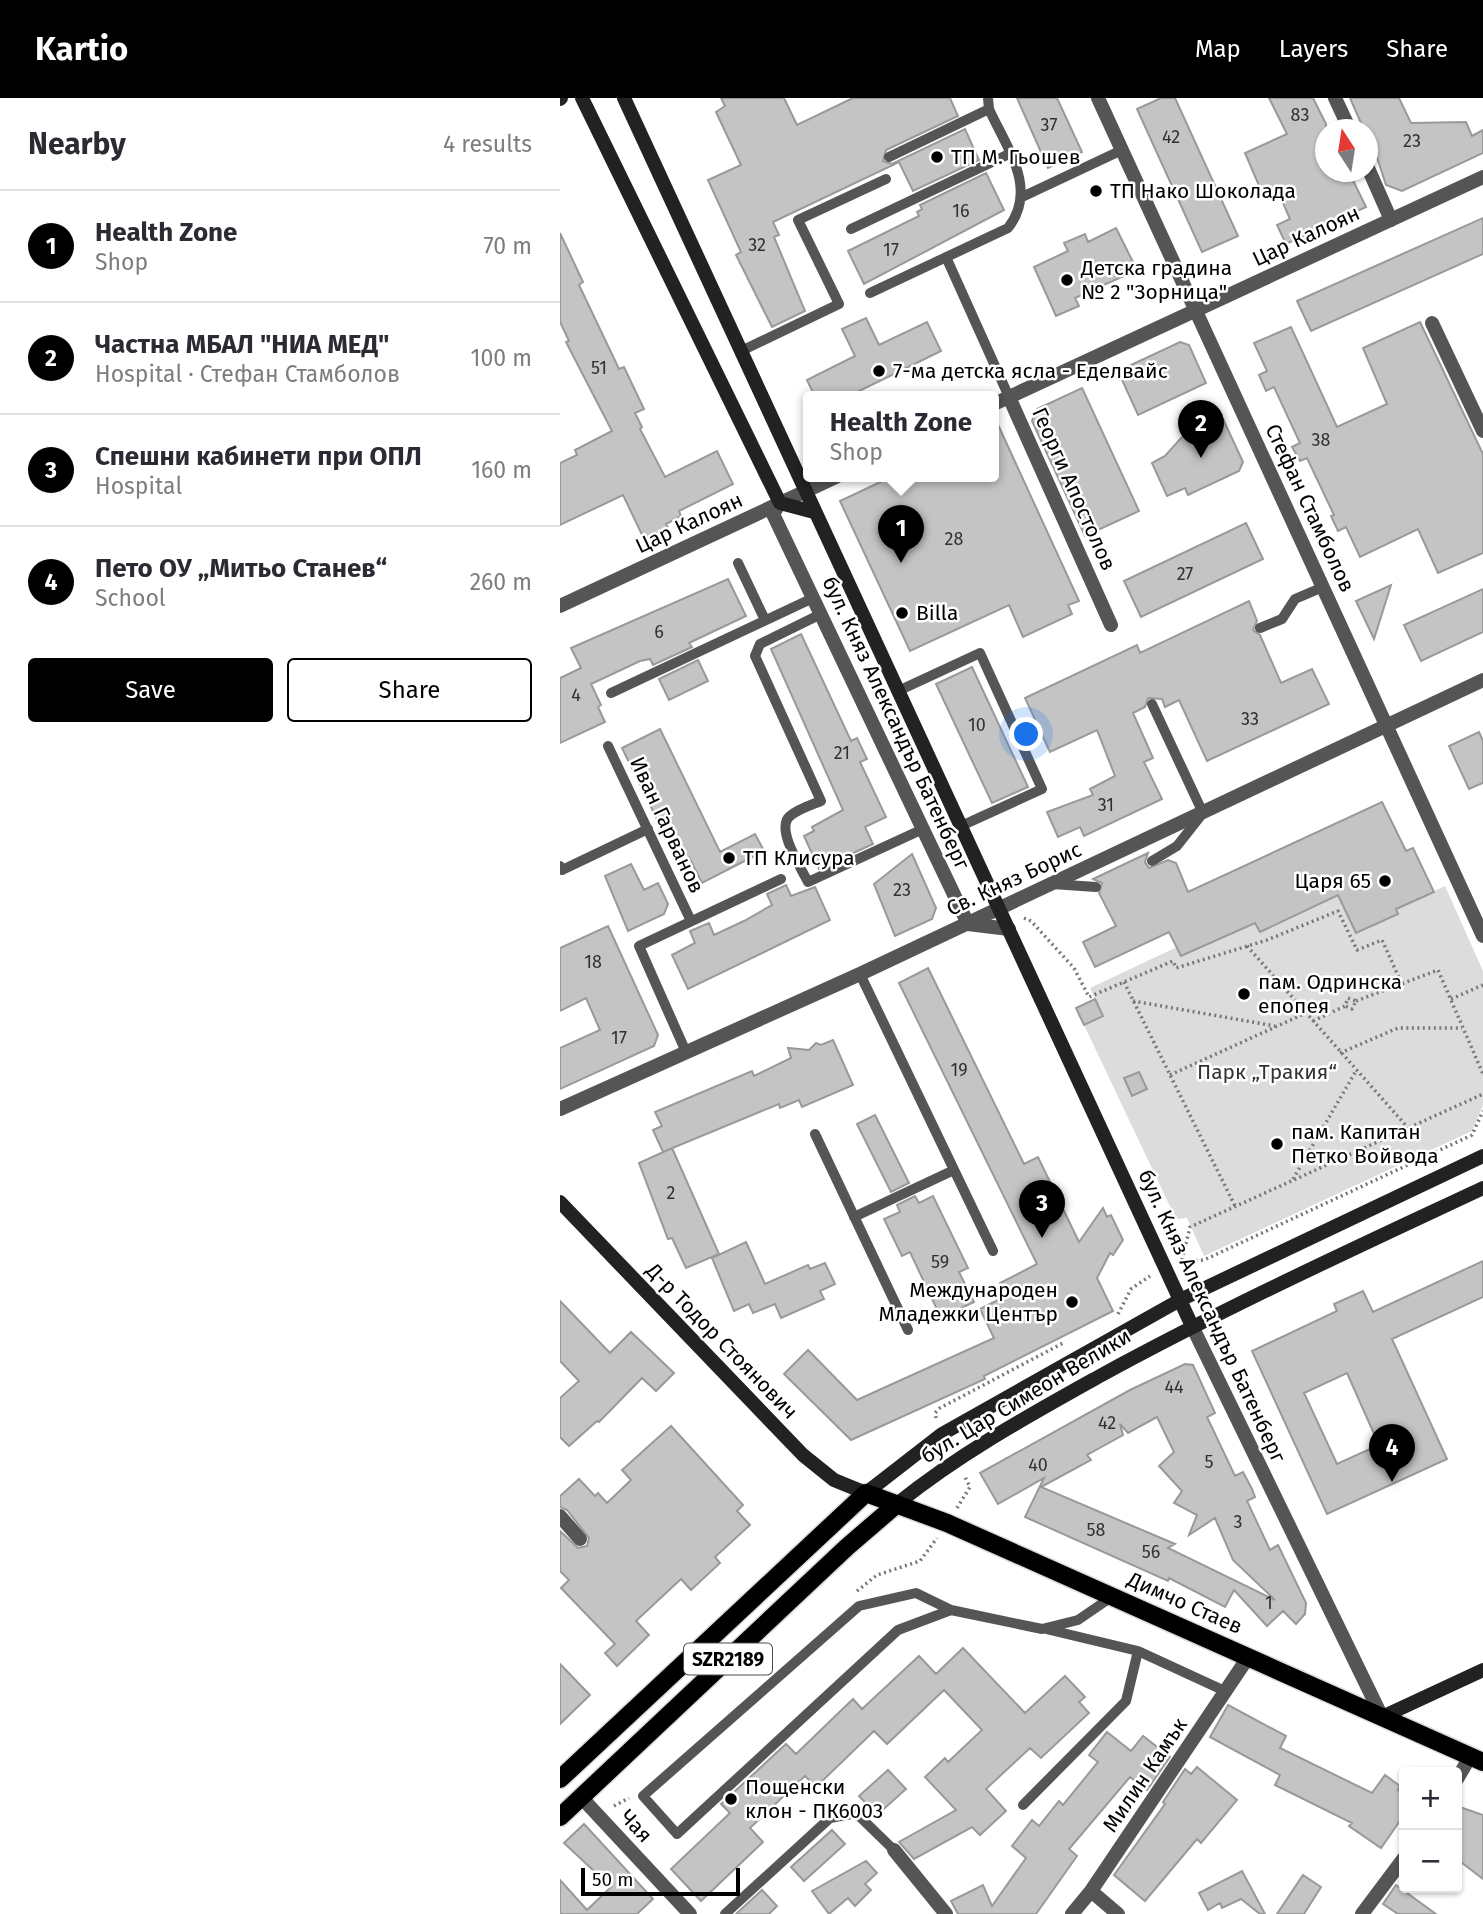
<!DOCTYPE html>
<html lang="en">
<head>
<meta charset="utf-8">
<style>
  body { margin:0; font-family:"Fira Sans",sans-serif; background:#f7f7f7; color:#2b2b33 }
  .controls { position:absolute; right:21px; bottom:21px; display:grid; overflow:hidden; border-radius:7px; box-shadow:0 2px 5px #0004 }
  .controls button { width:63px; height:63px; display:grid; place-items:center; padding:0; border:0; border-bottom:2px solid #e1e1e2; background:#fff; color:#2b2b33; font:35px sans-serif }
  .compass { position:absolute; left:755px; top:21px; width:63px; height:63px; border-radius:50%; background:#fff; box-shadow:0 2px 5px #0004; rotate:348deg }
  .scale { position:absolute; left:21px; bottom:18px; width:159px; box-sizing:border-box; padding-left:7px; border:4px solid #000; border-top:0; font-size:19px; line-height:24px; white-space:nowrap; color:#000; -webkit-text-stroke:5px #fff; paint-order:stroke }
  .you { position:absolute; left:467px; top:637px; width:24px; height:24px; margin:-18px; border:5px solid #fff; border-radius:50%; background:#1a73e8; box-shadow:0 0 0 10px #1a73e833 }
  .badge { display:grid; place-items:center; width:46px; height:46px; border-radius:50%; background:#000; color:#fff; font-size:23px; font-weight:700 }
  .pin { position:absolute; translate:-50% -58px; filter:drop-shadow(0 2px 4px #0008) }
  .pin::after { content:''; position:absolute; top:37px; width:24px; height:21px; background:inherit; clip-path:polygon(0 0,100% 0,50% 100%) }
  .popup { position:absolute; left:243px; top:293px; width:196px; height:91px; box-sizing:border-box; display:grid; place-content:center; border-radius:7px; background:#fff; filter:drop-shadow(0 2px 5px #0005); font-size:23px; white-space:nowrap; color:#7c7c81 }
  .popup b { font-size:26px; color:#2b2b33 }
  .popup::after { content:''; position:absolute; left:50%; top:100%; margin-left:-14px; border:14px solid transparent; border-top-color:#fff }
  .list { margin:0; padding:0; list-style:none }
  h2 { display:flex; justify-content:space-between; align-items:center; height:91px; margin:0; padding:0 28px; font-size:30px }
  h2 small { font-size:23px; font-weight:400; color:#7c7c81 }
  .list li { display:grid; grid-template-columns:46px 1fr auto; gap:21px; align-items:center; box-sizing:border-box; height:112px; padding:0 28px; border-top:2px solid #e1e1e2 }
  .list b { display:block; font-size:26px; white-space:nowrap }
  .list p { margin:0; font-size:23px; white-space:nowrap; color:#7c7c81 }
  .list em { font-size:23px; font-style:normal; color:#7c7c81 }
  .actions { display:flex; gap:14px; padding:21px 28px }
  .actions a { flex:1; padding:16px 0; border:2px solid #000; border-radius:7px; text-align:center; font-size:24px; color:#000 }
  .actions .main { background:#000; color:#fff }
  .map { position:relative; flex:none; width:923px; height:1816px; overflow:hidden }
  header { display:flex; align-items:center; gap:42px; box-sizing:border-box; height:98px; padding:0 35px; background:#000; color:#fff }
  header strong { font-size:33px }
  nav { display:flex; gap:38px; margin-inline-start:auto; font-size:24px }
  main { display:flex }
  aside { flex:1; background:#fff }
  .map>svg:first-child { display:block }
  .green { fill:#dcdcdc }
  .building { fill:#c4c4c4; stroke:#999; stroke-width:2; fill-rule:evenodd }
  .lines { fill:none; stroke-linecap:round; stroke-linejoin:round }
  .primary-casing { stroke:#dbdbdb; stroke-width:21 }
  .path { stroke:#777; stroke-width:3.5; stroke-dasharray:2 3.5; stroke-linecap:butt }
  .lane { stroke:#555; stroke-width:10 }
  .street { stroke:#555; stroke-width:14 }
  .secondary { stroke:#222; stroke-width:14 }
  .primary { stroke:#000; stroke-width:18 }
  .poi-dot { fill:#000; stroke:#fff; stroke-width:2.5 }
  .labels { text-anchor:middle; stroke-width:5; stroke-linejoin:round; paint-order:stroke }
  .number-label { font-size:18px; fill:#313131 }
  .shield { fill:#fff; stroke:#4c4c4c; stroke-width:2 }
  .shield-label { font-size:19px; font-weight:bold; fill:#000 }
  .poi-label { font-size:21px; fill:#000; stroke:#fff; text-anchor:start }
  .street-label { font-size:21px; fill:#000; stroke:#fff }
  .park-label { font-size:21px; fill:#333; stroke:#fff }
</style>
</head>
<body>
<header>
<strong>Kartio</strong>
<nav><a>Map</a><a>Layers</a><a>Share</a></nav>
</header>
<main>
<aside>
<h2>Nearby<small>4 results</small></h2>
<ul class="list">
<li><span class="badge">1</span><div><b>Health Zone</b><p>Shop</p></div><em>70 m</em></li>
<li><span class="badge">2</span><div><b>Частна МБАЛ &quot;НИА МЕД&quot;</b><p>Hospital · Стефан Стамболов</p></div><em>100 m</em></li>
<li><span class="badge">3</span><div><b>Спешни кабинети при ОПЛ</b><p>Hospital</p></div><em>160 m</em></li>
<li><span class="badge">4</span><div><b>Пето ОУ „Митьо Станев“</b><p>School</p></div><em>260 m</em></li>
</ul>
<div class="actions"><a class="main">Save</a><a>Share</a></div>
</aside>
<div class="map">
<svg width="923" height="1816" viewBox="0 0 923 1816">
  <rect width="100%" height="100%" fill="#fff"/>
  <!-- green -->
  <path class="green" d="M885,788L923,873V1007L912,1033L644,1158L627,1120L616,1121L524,927L543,918L530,890L617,849L621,858L695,825L700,834L778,797L797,834L838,816L836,811Z"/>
  <!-- building -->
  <path class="building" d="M161,0H224L237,27L293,0H390L398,18L326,52L323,63L332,66L405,31L419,62L353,93L339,64L213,124L219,137L214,139L245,213L212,229L176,157L181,154L148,82L181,67L156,14L165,8Z
    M457,0H497L522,54L488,70Z
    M601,0H615L678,138L642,154L577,11Z
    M709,0H753L766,26V74H789L806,109L726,146L717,127L730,121L717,91L703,97L685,55L727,36Z
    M790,0H839L851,25L906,24L912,38L923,32V55L842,93L826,87L808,32H804Z
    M426,75L444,112L304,186L288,153L359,118L357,114L362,111L360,107Z
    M923,120V156L751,233L737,203Z
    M556,130L577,172L515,200L519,208L496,218L474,169L508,153L504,145L525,136L528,144Z
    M0,135L23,184L19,187L59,271L64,269L84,311L75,315L82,329L80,331L105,379L157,353L173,386L119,413L121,418L106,426L108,430L84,441L63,397L0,427V365L17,357L15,352L52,333L6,244L9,243L0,224Z
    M306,220L319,247L367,224L381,253L287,299H255L247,282L295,258L282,231Z
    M860,224L923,356V455L878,475L858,431L800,459L786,429L778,433L771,418L774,417L747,360L740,363L732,349L740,345L714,289L706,293L699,277L707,273L694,245L731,229L777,329L827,306L803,250Z
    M620,244L629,247L646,285L578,317L558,273Z
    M522,290L579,413L525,438L472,323L477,311Z
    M434,318L519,503L508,507L512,516L463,539L449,507L350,553L280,403L331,379H434Z
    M663,321L683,364L679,373L628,397L625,390L607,398L592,365L605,358L621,340Z
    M686,425L703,461L581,519L564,483Z
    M168,481L186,518L129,545L132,549L93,567L90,561L80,563L31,586L41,607L38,609L45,624L0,645V580L21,570L11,550Z
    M831,487L814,541L796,503Z
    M923,491V534L861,563L844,527Z
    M689,503L697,523L693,532L700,537L721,585L752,571L769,606L647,663L619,602L605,609L602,601L588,600L585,609L573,615L593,660L584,664L602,701L524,738L520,729L498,739L487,714L533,697L530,691L555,678L537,632L490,654L465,600L577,547L580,555Z
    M241,536L291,643L297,640L307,661L300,664L326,719L305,729L313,746L259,771L244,738L254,733L252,729L283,712L211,551Z
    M138,562L148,583L109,602L99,581Z
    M412,569L468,689L432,705L376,586Z
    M100,631L160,754L195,736L204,753L142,785L129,759L118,764L62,650Z
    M919,634L923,643V685L909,691L889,648Z
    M822,704L846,753L853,750L874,794L836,811L838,816L796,835L778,797L700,834L695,825L621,858L609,834L535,869L523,844L556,828L539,795L542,785L533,781L588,755L585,764L589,770L608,762L616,765L628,794Z
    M352,756L376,810L372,821L335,838L314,786Z
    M71,766L84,792L98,785L108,806L104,816L68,833L45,778Z
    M226,787L231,798L255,789L270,822L128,891L112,857L135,845L130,833L149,825L154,837L184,823L212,807L207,796Z
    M48,828L98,937L94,948L0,991V950L40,932L26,900L0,913V850Z
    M368,870L464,1066L478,1059L519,1144L543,1110L547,1119L551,1117L563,1142L553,1157L550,1155L537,1180L553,1213L424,1278L425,1281L291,1342L224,1276L248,1252L297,1302L434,1240L420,1211L446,1198L440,1185L477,1166L339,885Z
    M535,901L543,918L524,927L516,910Z
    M273,942L293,987L242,1009L239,1002L220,1010L219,1006L103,1054L93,1032L102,1028L95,1014L192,973L194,978L231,960L228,950L249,952L256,945L261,947Z
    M579,974L587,991L572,998L564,980Z
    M315,1017L349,1085L331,1094L297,1026Z
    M112,1050L159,1156L126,1170L112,1140L108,1141L79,1065Z
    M355,1098L359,1105L373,1098L408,1170L399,1174L414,1204L381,1220L350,1154L342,1158L324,1121L340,1114L337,1107Z
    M186,1144L205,1186L248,1167L250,1171L265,1165L275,1186L260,1193L264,1201L221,1220L215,1206L193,1215L189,1206L174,1213L152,1160Z
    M923,1163V1199L832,1241L887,1361L767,1416L692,1253L777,1213L774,1206L803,1193L813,1214ZM787,1275L819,1347L777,1366L744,1295Z
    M0,1203L50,1255L71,1234L114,1275L96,1293L82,1280L39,1324L37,1323L9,1348L0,1339V1300L19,1283L0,1263Z
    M625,1266L633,1267L655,1315L647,1319L675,1378L683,1374L692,1391L695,1399L687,1403L710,1452L718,1447L746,1505L745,1516L736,1526L723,1513L707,1528L674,1492L665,1509L609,1480L608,1483L465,1419L484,1380L438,1406L420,1375L570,1292ZM597,1319L614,1354L599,1368L622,1393L614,1405L637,1417L629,1437L655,1420L673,1462L715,1502L608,1450L615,1446L481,1389L531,1362L527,1357L563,1337L560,1326L568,1335Z
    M111,1328L183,1407L177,1413L190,1427L155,1459L160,1465L131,1492L121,1481L76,1523L89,1537L57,1568L45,1555L55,1546L1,1490L9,1482L0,1473V1433L18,1450L27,1448L29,1440L7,1412L0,1409V1398L19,1381L35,1398L38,1395L47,1405L71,1382L62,1372Z
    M403,1550L465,1615L505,1578L525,1599L519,1604L529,1615L481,1660L470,1650L426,1691L446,1713L420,1737L412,1729L354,1761L339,1744L396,1712L365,1679L385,1660L388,1664L422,1632L384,1592L327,1646L314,1633L256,1689L245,1678L190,1730L203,1744L141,1803L111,1771L170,1715L161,1706L226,1646L236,1656L293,1601L302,1611L359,1558L376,1576Z
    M0,1566L30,1597L0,1626Z
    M668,1607L726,1638L720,1650L812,1695L825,1677L840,1688L838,1692L844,1696V1717L821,1750L789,1728L792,1725L715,1687L720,1677L650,1639Z
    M547,1634L571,1653L583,1638L610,1659L587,1692L570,1679L509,1751L517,1758L476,1816H398L391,1803L423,1787L432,1808L466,1760L452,1748L472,1722L479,1728L499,1703L503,1707L538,1664L529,1657Z
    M637,1669L677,1702L641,1745L637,1741L585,1803L554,1777L605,1706L603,1704L625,1671L631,1676Z
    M328,1672L346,1691L317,1717L299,1698Z
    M897,1708L923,1717V1781L897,1761Z
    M24,1726L93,1801L77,1816H0V1782L27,1812L51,1789L4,1745Z
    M272,1732L285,1746L244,1783L231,1769Z
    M306,1763L317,1775L305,1786L311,1792L295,1808L288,1800L269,1816L252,1793Z
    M682,1773L705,1816H700L681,1801L662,1810L660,1805L648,1812L639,1795Z
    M743,1777L761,1789L744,1816H717Z
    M836,1787L876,1816H838L823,1806Z
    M202,1792L217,1808L209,1816H176Z"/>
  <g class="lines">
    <!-- primary casing -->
    <g class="primary-casing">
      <path id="primary" d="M0,1681L306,1395L387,1425L923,1664
        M0,1719L287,1449L337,1406"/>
    </g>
    <!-- path -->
    <path class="path" d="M464,820L471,823L514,870L529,899L613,863L616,870L707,842L778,813L797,852L822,842L841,884
      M687,848L849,1031
      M564,884L675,1108
      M891,901L923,887
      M573,903L715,928
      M796,903L878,872L923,976
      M753,923L785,908L788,900L796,903L792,911L785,908
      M780,955L838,930H902
      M610,977L746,915
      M733,1081L796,973
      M622,1162L630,1129L923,996
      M619,1164L644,1162L912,1037L923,1013
      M558,1216L571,1191L590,1178
      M376,1320L375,1315L380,1310L505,1244
      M397,1410L410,1389L404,1377
      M297,1493L317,1477L360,1463L377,1440
      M54,1708L69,1700"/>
    <!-- lane -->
    <path class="lane" d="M329,59L429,11
      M462,99L562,52
      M291,131L449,56
      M386,159L449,299
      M310,195L448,130C479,91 446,49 429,11L428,0
      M181,253L279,206L238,122L326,81
      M178,465L205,522
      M261,516L200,546L195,558L261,703C251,707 238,711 230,718C215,730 241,770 248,784L363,731
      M700,530L722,521L735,501L763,489
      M338,593L420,555L482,691L401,728
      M51,595L253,500
      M48,648L131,823
      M592,763L617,748L643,715L592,606
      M0,768L2,772L88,731
      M492,786L536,789
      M300,876L433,1153
      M126,954L79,848L221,781
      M255,1036L348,1232
      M294,1119L394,1072
      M391,1512L338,1532L117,1736L83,1698L299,1508L356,1495L391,1512L482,1531L518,1522L553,1498
      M486,1531L578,1553L667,1594
      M463,1707L566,1603L578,1553
      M165,1816L270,1720L291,1716L299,1718L334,1752"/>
    <!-- street -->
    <path class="street" d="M538,0L923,838
      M775,0L790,32
      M808,70L831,122
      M872,225L923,333
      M449,299L551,527
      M434,306L923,79
      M220,405L213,416L408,826L449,831
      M0,508L276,379
      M0,1011L300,876L923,582
      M632,1228L822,1619
      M0,1418L20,1441
      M897,1681L910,1659
      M21,1699L130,1816
      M334,1752L386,1816
      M531,1793L558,1816
      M512,1816L531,1793L689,1558
      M802,1816L844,1760"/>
    <!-- secondary -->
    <path class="secondary" d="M22,0L220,405L254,414
      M64,0L632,1228
      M0,1L1,0
      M0,1104L243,1357L274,1382L306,1395L382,1336L620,1202L923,1058
      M337,1406C399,1356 468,1318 538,1279C664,1210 793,1151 923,1090
      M822,1619L923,1572"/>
    <!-- primary -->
    <use href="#primary" class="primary"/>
  </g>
  <!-- markers -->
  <g class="poi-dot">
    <circle cx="377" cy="59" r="7"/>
    <circle cx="536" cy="93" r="7"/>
    <circle cx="507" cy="182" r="7"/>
    <circle cx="319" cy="273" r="7"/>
    <circle cx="342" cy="515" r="7"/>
    <circle cx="169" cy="760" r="7"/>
    <circle cx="825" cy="783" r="7"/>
    <circle cx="684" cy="896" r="7"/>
    <circle cx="717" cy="1046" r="7"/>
    <circle cx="512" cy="1204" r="7"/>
    <circle cx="171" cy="1701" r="7"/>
  </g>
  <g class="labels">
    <!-- number labels -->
    <g class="number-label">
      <text x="740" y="23">83</text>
      <text x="489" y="33">37</text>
      <text x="611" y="45">42</text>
      <text x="852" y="49">23</text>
      <text x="401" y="119">16</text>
      <text x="197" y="153">32</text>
      <text x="331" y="158">17</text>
      <text x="39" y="276">51</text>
      <text x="761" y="348">38</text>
      <text x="394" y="447">28</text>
      <text x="625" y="482">27</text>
      <text x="99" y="540">6</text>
      <text x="16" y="603">4</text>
      <text x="690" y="627">33</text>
      <text x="417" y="633">10</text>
      <text x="282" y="661">21</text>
      <text x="546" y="713">31</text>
      <text x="342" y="798">23</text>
      <text x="33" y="870">18</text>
      <text x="59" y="946">17</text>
      <text x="399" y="978">19</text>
      <text x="111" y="1101">2</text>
      <text x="380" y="1170">59</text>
      <text x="614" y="1295">44</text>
      <text x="547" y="1331">42</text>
      <text x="649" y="1370">5</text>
      <text x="478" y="1373">40</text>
      <text x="678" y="1430">3</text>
      <text x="536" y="1438">58</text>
      <text x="591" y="1460">56</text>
      <text x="709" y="1511">1</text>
    </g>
    <!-- shield labels -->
    <rect class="shield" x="124" y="1545.5" width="88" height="31" rx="5"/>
    <g class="shield-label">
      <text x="168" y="1568">SZR2189</text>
    </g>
    <!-- poi labels -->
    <g class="poi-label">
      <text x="391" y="66">ТП М. Гьошев</text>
      <text x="550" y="100">ТП Нако Шоколада</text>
      <text x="521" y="177">Детска градина<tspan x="521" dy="24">№ 2 "Зорница"</tspan></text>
      <text x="333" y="280">7-ма детска ясла - Еделвайс</text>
      <text x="356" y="522">Billa</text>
      <text x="183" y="767">ТП Клисура</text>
      <text x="811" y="790" text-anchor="end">Царя 65</text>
      <text x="698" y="891">пам. Одринска<tspan x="698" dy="24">епопея</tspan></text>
      <text x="731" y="1041">пам. Капитан<tspan x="731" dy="24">Петко Войвода</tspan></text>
      <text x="498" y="1199" text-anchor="end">Международен<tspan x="498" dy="24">Младежки Център</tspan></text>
      <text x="185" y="1696">Пощенски<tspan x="185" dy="24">клон - ПК6003</tspan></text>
    </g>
    <!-- street labels -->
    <g class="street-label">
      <text transform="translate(746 138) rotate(-25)" y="7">Цар Калоян</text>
      <text transform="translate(514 391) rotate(66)" y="7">Георги Апостолов</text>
      <text transform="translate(750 410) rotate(65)" y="7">Стефан Стамболов</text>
      <text transform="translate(129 425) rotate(-25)" y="7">Цар Калоян</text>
      <text transform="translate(336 625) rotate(65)" y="7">бул. Княз Александър Батенберг</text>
      <text transform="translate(107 727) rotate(65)" y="7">Иван Гарванов</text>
      <text transform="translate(454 781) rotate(-25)" y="7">Св. Княз Борис</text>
      <text transform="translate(652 1218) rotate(65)" y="7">бул. Княз Александър Батенберг</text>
      <text transform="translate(162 1243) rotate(46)" y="7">Д-р Тодор Стоянович</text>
      <text transform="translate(466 1298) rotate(-31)" y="7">бул. Цар Симеон Велики</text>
      <text transform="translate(625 1505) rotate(24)" y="7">Димчо Стаев</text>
      <text transform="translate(585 1677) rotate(-56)" y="7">Милин Камък</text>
      <text transform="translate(76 1728) rotate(47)" y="7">Чая</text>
    </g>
    <!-- park labels -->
    <g class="park-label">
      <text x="707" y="981">Парк „Тракия“</text>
    </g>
  </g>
</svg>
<div class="controls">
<button>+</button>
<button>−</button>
</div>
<svg class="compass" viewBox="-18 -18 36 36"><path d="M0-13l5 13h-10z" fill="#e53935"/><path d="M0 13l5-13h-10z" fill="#7c7c81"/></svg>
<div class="scale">50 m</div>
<div class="you"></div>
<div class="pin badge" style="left:341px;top:465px">1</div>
<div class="popup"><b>Health Zone</b>Shop</div>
<div class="pin badge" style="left:641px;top:360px">2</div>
<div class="pin badge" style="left:482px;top:1140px">3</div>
<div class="pin badge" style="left:832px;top:1384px">4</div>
</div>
</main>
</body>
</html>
